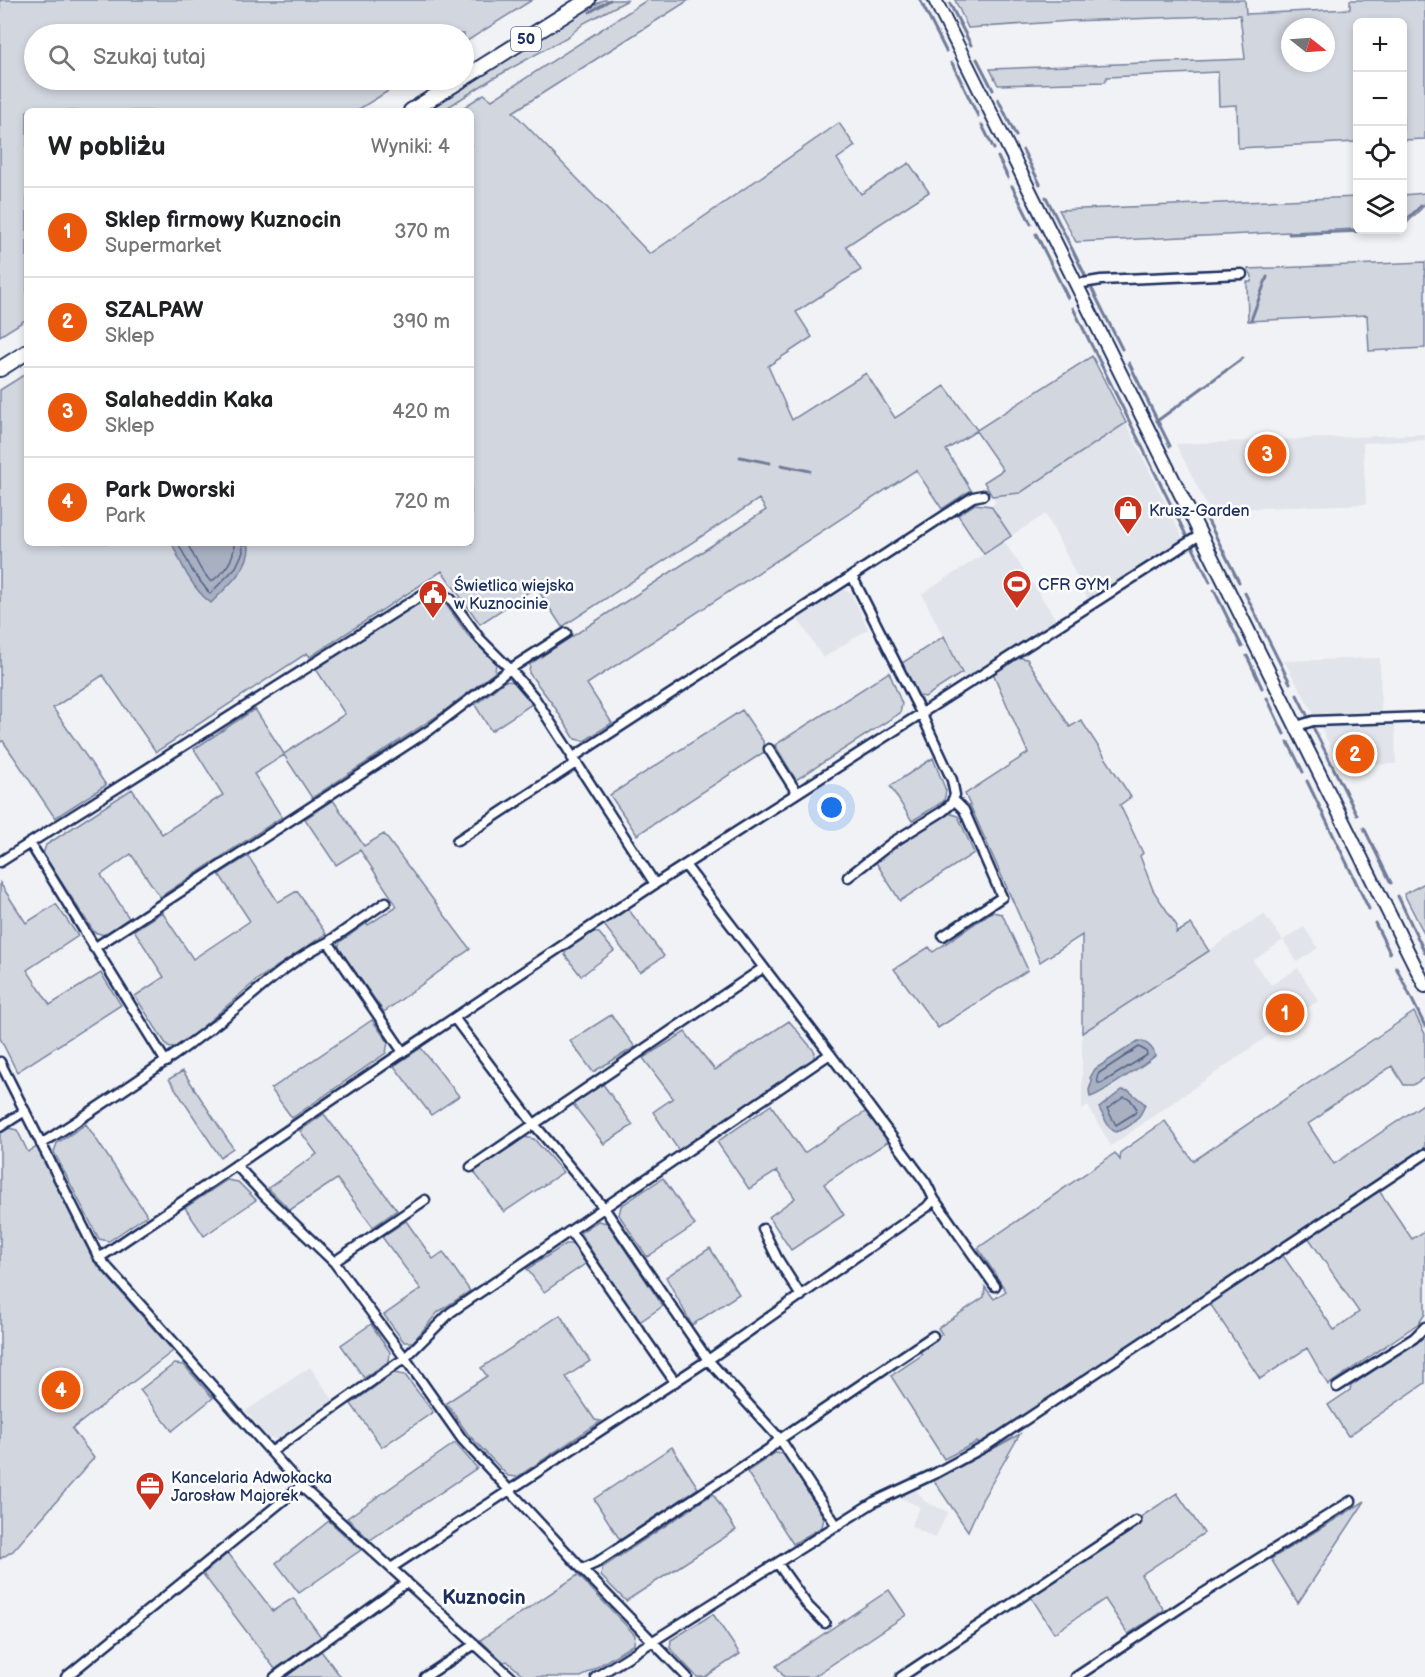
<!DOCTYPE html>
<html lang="pl">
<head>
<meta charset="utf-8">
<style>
  body { margin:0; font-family:"Balsamiq Sans",sans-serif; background:#f2f2f2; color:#202124 }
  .controls { position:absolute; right:18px; top:18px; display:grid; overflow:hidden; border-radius:9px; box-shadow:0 3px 9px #0003 }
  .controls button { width:54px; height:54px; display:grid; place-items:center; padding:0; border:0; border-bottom:2px solid #e0e0e0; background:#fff; color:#202124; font:30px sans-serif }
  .compass { position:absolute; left:1281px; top:18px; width:54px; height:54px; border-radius:50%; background:#fff; box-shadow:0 3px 9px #0003; rotate:107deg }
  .you { position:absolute; left:832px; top:808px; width:21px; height:21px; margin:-15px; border:4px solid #fff; border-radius:50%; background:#1a73e8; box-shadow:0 0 0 9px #1a73e833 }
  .badge { display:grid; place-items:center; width:39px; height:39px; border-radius:50%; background:#ea580c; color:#fff; font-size:20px; font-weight:700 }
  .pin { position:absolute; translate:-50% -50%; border:3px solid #fff; box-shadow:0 2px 6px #0006 }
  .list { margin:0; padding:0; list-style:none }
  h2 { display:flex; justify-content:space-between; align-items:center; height:78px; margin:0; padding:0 24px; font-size:26px }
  h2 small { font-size:20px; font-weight:400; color:#757577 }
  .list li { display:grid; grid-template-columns:39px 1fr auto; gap:18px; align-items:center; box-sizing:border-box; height:90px; padding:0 24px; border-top:2px solid #e0e0e0 }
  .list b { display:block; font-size:22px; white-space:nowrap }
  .list p { margin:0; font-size:20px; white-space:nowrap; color:#757577 }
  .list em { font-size:20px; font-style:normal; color:#757577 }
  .icon { flex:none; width:33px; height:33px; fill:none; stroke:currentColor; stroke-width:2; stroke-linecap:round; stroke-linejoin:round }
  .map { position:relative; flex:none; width:1425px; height:1677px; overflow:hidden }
  .search { position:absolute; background:#fff; box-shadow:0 3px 9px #0003; left:24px; top:24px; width:450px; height:66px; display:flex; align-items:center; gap:15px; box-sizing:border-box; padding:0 21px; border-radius:33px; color:#757577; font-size:22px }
  .panel { position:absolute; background:#fff; box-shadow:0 3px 9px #0003; left:24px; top:108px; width:450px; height:438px; border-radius:9px }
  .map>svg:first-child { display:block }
  .built { fill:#e1e4ea }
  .green { fill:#d2d6df; stroke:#76829e; stroke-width:1.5; fill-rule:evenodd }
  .water { fill:#a8b0c2; stroke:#707c9a; stroke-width:1.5 }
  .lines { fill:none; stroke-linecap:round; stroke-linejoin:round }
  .shore { stroke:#536386; stroke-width:1.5 }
  .stream { stroke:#707c9a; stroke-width:3 }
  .street-casing { stroke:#1b2f5e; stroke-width:13 }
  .secondary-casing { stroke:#1b2f5e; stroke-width:16 }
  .primary-casing { stroke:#1b2f5e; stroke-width:18 }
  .street { stroke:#fff; stroke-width:8 }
  .secondary { stroke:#fff; stroke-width:12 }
  .primary { stroke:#fff; stroke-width:14 }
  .labels { text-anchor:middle; stroke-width:5; stroke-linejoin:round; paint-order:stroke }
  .shield { fill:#fff; stroke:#5f6d8e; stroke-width:1.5 }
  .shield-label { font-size:15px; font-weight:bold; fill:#1b2f5e }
  .poi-label { font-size:16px; fill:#1b2f5e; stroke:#fff; text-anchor:start }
  .quarter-label { font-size:20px; font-weight:bold; fill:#1b2f5e; stroke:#fff }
</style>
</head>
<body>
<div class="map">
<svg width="1425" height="1677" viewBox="0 0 1425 1677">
  <rect width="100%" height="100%" fill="#f1f2f5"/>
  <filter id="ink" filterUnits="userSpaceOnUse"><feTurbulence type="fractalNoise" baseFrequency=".0167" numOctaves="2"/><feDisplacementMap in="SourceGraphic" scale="12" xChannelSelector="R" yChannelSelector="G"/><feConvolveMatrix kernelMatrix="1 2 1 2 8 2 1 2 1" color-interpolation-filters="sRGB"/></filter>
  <g filter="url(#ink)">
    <!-- built -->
    <path class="built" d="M1126,423L1183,539L1089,601L1046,514L1011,536L991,506L996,502L992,496L1020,493Z
      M1425,434V440L1363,443L1366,504L1209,510L1176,444Z
      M1004,541L1057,621L965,681L922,594Z
      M843,590L851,592L868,629L823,658L798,619Z
      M1380,658L1381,712L1314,714L1284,661Z
      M1395,724L1396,764L1340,765L1320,726Z
      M1264,914L1283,940L1304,927L1318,948L1297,962L1283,940L1253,961L1271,985L1298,968L1318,1001L1111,1146L1088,1106L1082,1110V1033Z
      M310,1367L333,1400L277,1439L267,1438L246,1411Z
      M916,1490L924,1501L948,1512L935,1538L911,1526L920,1507L894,1495L899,1493L905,1495Z"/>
    <!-- green -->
    <path class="green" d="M0,0H532L464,43V34H34V80H406L356,111H27V319L0,336Z
      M603,0H628L584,23L569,36L492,79L442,111H426Z
      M647,0H689L513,112L650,254L839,123L855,146L837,159L861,194L909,163L929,192L846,246L861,270L796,312L812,337L768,366L792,420L866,373L895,418L945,386L977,430L1092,356L1126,423L1020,493L992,496L984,482L1003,470L976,431L946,450L971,490L942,509L916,470L587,684L612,723L584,741L575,739L554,706L529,673L530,664L766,510L759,499L562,627L536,587L480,624L442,571L310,657L307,653L156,752L103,675L53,708L106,785L55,818L3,741L0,742V390L27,373V543H471V111H458L484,94L492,100Z
      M955,0H1245L1246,14L1350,9V0H1425V139L1403,140L1402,22H1358L1357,142L1238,148L1237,105L1219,106L1218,72L1107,77L1105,82L998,85L990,69L1245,59L1240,15L1071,21L968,28ZM1290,27H1326V63H1290Z
      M1425,193V205L1403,227V195Z
      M1357,197V229L1076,242L1059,210Z
      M1425,262V348L1369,351L1367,315L1248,321L1247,282H1251L1252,276L1248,269Z
      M975,504L991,506L1011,536L984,554L958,515Z
      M431,595L440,596L467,634L496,663L495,672L440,714L312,798L284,755L254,774L282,817L160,897L131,854L101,875L129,918L104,935L94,932L43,854L46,845L132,789L162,834L223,795L194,749L255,709L284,754L345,714L316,669Z
      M944,636L962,673L925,697L916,695L902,663Z
      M1017,657L1027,659L1070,727L1081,720L1131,797L1120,805L1143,853L1140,856L1153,890L1177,926L1176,933L1191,924L1209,951L1082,1033V935L1040,962L965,794L1028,753L993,673Z
      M889,672L902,704L900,713L796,780L775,745Z
      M505,681L516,682L532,704L491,731L475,705Z
      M742,710L763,741L764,752L637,835L610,795Z
      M933,758L946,791L944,801L912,821L890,786Z
      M333,800L364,846L384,834L470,949L384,1012L338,948L340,942L367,923L368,925L397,906L360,850L336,865L305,819Z
      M948,813L958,816L974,853L900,901L875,861Z
      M248,856L278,902L297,891L326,934L258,979L177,1049L168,1047L135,996L164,977L134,930L162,912L193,959L250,921L219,874Z
      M0,883L26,923L56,904L78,936L27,970L50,1005L101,973L121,1005L17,1072L0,1038Z
      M1425,883V935L1404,894Z
      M628,909L664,956L640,972L604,925Z
      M992,912L1002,914L1028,970L938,1028L894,969L929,947L933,952Z
      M592,932L599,933L614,951L581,976L565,955L566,950Z
      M1414,1012L1425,1034V1077L1413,1085H1404L1392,1066L1324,1111L1323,1114L1308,1124L1334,1164L1425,1103V1151L981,1446L977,1442L944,1459L891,1376L922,1355L919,1349L942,1334L938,1328L984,1297L985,1287L994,1299L1006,1291L978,1248L1115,1153L1120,1160L1121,1152L1165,1121L1193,1161Z
      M611,1015L635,1047L593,1072L570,1041Z
      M372,1020L388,1042L386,1053L292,1118L271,1089Z
      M789,1021L815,1052L813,1061L679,1151L653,1112L673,1098L643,1058L685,1032L715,1070Z
      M421,1048L459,1096L431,1115L394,1066Z
      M183,1071L233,1148L220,1157L169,1079Z
      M602,1083L633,1125L604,1144L572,1103Z
      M771,1105L804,1153L868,1110L890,1140L824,1184L844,1215L791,1250L769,1217L795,1198L777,1171L749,1189L717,1142Z
      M324,1114L397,1210L373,1227L337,1179L290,1210L268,1188L317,1154L300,1131Z
      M86,1124L147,1215L109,1241L99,1239L54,1152L57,1143Z
      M8,1128L17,1130L28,1152L37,1147L93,1255L91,1258L173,1351L72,1429L94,1458L13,1551L0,1559V1133Z
      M524,1137L534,1139L563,1172L504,1212L474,1172Z
      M663,1178L695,1225L647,1257L619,1215L621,1206Z
      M227,1180L238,1182L256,1200L204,1236L185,1208Z
      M1378,1189L1412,1239L1425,1231V1314L1419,1323L1328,1385L1307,1348L1260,1379L1209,1302L1282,1254L1334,1330L1359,1312L1308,1237Z
      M406,1221L433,1259L443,1252L470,1291L438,1312L413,1342H404L384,1315L421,1289L382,1237Z
      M598,1221L607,1223L663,1306L638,1323L580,1233Z
      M566,1244H575L588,1262L544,1292L527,1269Z
      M710,1248L739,1294L692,1325L666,1277Z
      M560,1315L590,1361L566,1377L595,1420L601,1421L517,1477L508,1476L468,1434L446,1403L487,1376L481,1368Z
      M371,1324L390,1352L389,1361L364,1378L341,1345Z
      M1425,1336V1383L1348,1436L1328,1405L1350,1390L1351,1386Z
      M174,1364L184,1365L213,1398L172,1431L140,1390Z
      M394,1373L405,1375L433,1412L382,1447L351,1404Z
      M1020,1434L982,1500L968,1531L934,1481Z
      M455,1443L477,1468L370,1540L347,1518Z
      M672,1447L698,1488L620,1540L594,1499Z
      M775,1453L784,1454L824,1518L822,1527L793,1544L747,1472Z
      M1177,1493L1204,1533L1141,1575L1164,1610L1128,1634L1105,1599L1054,1633L1031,1597L1142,1523L1139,1518Z
      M713,1494L736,1530L626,1601L601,1576L602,1568Z
      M1365,1501L1298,1603L1271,1559Z
      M329,1521L361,1550L299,1593L276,1563Z
      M228,1553L273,1611L293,1598L321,1637L275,1669L203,1574Z
      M578,1575L635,1635L634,1644L581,1677H525L507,1661L504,1662L480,1640Z
      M889,1590L906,1615L813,1677H784L776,1666Z
      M713,1614L740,1654L705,1677H697L670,1648L671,1640Z
      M321,1651L341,1677H286Z"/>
    <!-- water -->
    <path class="water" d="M172,543H242L249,546C250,569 225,588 211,603C192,589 181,564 172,543Z
      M1138,1041C1146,1041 1154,1048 1155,1056C1148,1062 1098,1096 1090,1097L1089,1090L1092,1081L1090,1078L1095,1069Z
      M1122,1090L1129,1091L1145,1104C1141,1118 1129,1129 1115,1132L1109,1127L1099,1108Z"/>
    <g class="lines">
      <!-- shore -->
      <path class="shore" d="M178,543L193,572L210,594L236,567L243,552L242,543
        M187,543L200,568L211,582C224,572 235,560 234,543
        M1139,1047L1146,1051L1147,1055L1102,1083H1098L1097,1077L1099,1073Z
        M1124,1097L1130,1099L1137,1109L1135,1113L1116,1125L1107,1109Z"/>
      <!-- stream -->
      <path class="stream" d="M920,0L946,51
        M950,4L971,45
        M590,12L610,0
        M977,59L993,90
        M952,63L978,116
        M998,99L1016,136
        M982,125L994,149
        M1023,150L1040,184
        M998,157L1008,178
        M1012,186L1031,224
        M1046,197L1085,275
        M1402,224L1422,205
        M1036,234L1068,298
        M1289,234L1388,230
        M1092,289L1122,349
        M1073,308L1186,535
        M1251,320L1267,277
        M1129,363L1170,446
        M1157,421L1243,358
        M740,457L770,463
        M781,465L810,471
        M1205,515L1239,582
        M1193,548L1210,582
        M1214,590L1242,647
        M1245,593L1290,683
        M1247,656L1262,688
        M1297,695L1307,715
        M1267,698L1284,734
        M1314,729L1357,815
        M1288,742L1303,772
        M1307,781L1369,909
        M1364,828L1391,883
        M1398,896L1425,953
        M1375,923L1390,953
        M1396,967L1425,1026"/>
      <!-- street casing -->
      <g class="street-casing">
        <path id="street" d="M1077,284L1101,280L1242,274
          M852,576L973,497L983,495
          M1297,726L1313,721L1425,717
          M769,749L797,793
          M572,758L852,576L921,713L952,780L955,795L951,804L943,811L893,842L848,877
          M457,841L576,763
          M30,843L166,1062
          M0,862L425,593L438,591L450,598L480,639L510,669L566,633
          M685,865L830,1054L451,1312L405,1358L462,1439L582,1569L687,1677
          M943,936L1002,897L964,810L953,799
          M328,942L386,902
          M94,948L431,729L510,669L534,697L655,884
          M830,1054L926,1183L934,1199
          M0,1062L99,1258L304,1489L511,1677
          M0,1127L25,1111
          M41,1144C99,1107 156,1070 211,1028C250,999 283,964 328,942L403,1052
          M236,1165L264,1195L334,1262L405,1358L271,1452
          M471,1167L763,968
          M763,1229L777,1258L801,1296
          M571,1232L675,1382
          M99,1258L403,1052L655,884L1200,535
          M334,1262L425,1200
          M1337,1387L1414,1338L1425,1327
          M837,1526L780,1439L708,1360L927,1207L934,1199L995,1286
          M778,1564L808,1606L825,1623
          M391,1568L708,1360L604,1208L533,1123L455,1019
          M582,1569L596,1563L769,1449L780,1439L933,1336
          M66,1677L301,1486
          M275,1677L407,1582
          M425,1677L475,1644
          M596,1677L874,1502L936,1473L986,1446L1425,1154
          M901,1677L1136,1521
          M1076,1677L1183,1606L1351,1501"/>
      </g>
      <!-- secondary casing -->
      <g class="secondary-casing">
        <path id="secondary" d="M935,0L1425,986"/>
      </g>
      <!-- primary casing -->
      <g class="primary-casing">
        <path id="primary" d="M464,78L588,0
          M411,111L461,80
          M0,369L27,352"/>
      </g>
      <!-- street -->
      <use href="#street" class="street"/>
      <!-- secondary -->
      <use href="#secondary" class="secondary"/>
      <!-- primary -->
      <use href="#primary" class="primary"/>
    </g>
  </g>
  <!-- icons -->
  <defs>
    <g id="shop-pin" transform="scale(1.5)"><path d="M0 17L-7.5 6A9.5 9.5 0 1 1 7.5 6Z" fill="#c8321e" stroke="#fff"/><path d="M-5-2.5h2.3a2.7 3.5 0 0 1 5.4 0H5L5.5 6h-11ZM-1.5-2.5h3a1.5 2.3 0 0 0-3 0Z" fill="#fff"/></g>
    <g id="stadium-pin" transform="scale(1.5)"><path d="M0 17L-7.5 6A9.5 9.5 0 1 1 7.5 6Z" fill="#c8321e" stroke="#fff"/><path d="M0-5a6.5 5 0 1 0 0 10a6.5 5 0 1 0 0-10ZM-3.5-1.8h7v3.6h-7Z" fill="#fff"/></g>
    <g id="civic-pin" transform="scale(1.5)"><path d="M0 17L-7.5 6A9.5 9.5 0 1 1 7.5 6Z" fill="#c8321e" stroke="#fff"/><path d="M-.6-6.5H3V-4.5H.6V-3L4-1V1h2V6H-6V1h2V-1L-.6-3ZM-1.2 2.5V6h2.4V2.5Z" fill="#fff"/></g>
    <g id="office-pin" transform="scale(1.5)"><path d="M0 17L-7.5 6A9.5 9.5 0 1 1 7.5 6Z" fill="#c8321e" stroke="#fff"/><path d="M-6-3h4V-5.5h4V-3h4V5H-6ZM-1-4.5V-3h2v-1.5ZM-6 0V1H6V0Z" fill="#fff"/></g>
  </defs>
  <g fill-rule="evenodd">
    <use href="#shop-pin" x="1128" y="510"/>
    <use href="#stadium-pin" x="1017" y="584"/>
    <use href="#civic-pin" x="433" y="594"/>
    <use href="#office-pin" x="150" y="1486"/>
  </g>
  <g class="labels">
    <!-- shield labels -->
    <rect class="shield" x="511" y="27" width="30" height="24" rx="4.5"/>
    <g class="shield-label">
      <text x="526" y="44">50</text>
    </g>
    <!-- poi labels -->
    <g class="poi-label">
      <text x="1149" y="516">Krusz-Garden</text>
      <text x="1038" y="590">CFR GYM</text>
      <text x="454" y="591">Świetlica wiejska<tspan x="454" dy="18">w Kuznocinie</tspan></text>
      <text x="171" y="1483">Kancelaria Adwokacka<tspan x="171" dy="18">Jarosław Majorek</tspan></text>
    </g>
    <!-- quarter labels -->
    <g class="quarter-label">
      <text x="484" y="1604">Kuznocin</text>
    </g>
  </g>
</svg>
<div class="controls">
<button>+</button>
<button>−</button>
<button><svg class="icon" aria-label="locate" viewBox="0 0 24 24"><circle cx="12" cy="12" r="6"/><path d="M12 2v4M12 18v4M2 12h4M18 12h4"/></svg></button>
<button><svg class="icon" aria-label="layers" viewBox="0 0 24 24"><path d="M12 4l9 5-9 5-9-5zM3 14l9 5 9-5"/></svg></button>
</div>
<svg class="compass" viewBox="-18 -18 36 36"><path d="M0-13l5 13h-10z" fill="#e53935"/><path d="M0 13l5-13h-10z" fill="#757577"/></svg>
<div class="you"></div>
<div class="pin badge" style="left:1285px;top:1013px">1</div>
<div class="pin badge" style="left:1355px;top:754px">2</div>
<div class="pin badge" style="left:1267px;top:454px">3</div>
<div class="pin badge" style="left:61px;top:1390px">4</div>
<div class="search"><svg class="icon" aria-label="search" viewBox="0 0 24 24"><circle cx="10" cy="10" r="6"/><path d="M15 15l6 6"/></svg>Szukaj tutaj</div>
<section class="panel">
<h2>W pobliżu<small>Wyniki: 4</small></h2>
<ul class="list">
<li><span class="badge">1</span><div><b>Sklep firmowy Kuznocin</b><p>Supermarket</p></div><em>370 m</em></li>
<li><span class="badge">2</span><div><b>SZALPAW</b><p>Sklep</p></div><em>390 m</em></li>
<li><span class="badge">3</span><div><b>Salaheddin Kaka</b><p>Sklep</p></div><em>420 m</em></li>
<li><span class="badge">4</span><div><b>Park Dworski</b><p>Park</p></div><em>720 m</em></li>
</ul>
</section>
</div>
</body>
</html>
